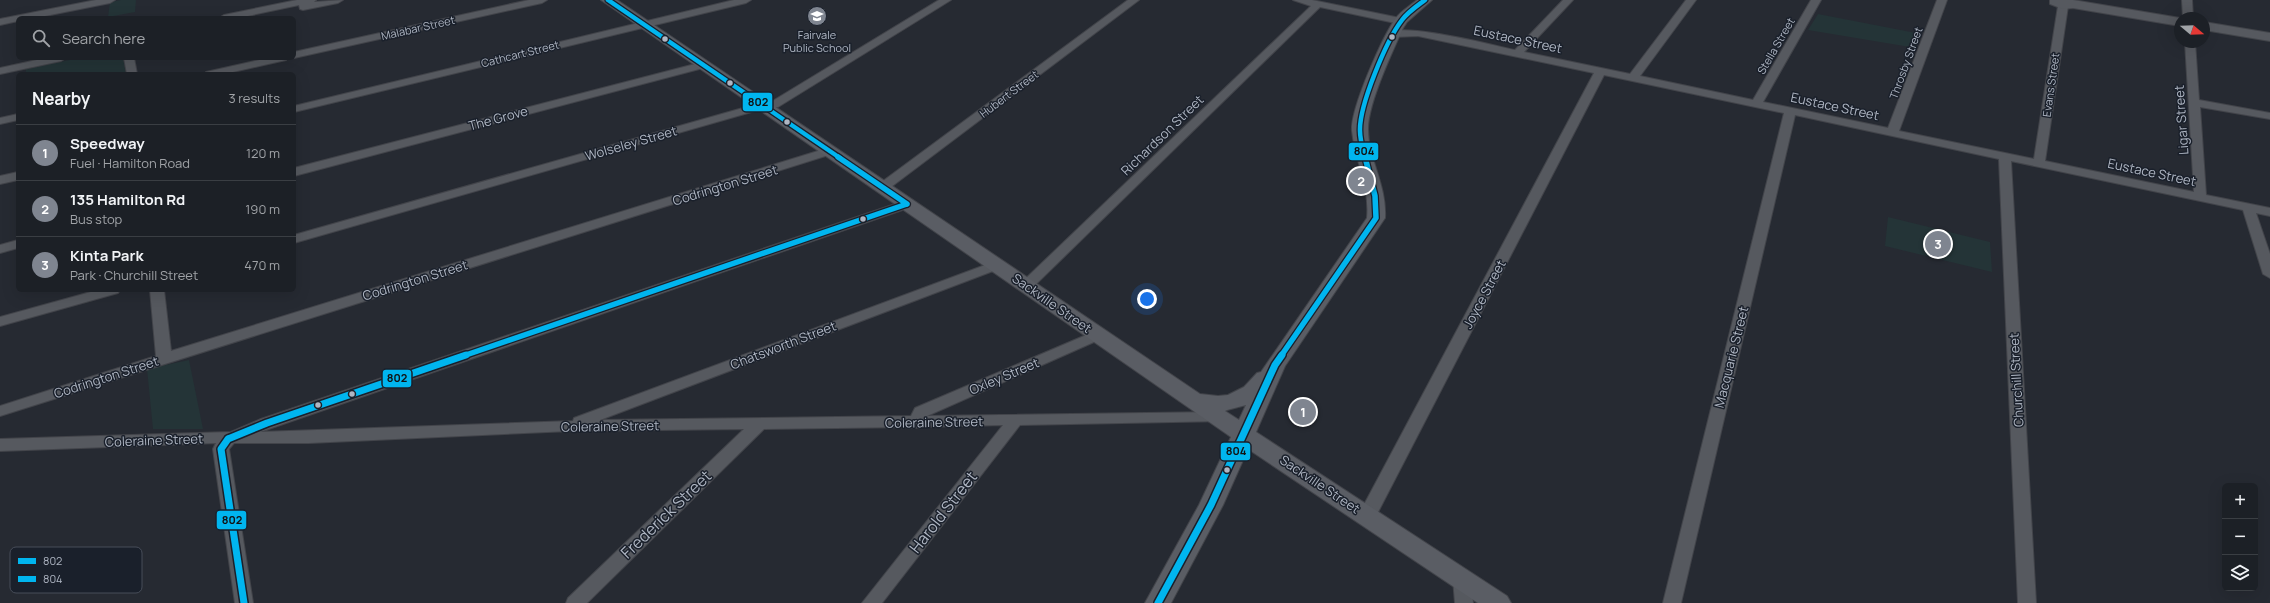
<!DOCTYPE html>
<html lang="en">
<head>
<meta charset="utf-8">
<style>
  body { margin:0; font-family:Manrope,sans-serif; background:#25282e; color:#f1f3f6 }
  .controls { position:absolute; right:12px; bottom:12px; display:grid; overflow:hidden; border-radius:6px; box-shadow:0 4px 16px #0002 }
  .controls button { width:36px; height:36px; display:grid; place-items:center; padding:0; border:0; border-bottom:1px solid #3a3e43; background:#1c2026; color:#f1f3f6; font:20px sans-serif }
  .compass { position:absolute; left:2174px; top:12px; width:36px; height:36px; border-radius:50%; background:#1c2026; box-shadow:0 4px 16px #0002; rotate:109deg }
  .you { position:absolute; left:1147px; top:299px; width:14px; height:14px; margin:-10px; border:3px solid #fff; border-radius:50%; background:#1a73e8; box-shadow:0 0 0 6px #1a73e833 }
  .badge { display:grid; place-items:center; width:26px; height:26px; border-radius:50%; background:#7f8590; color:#fff; font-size:13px; font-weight:700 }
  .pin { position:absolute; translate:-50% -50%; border:2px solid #fff; box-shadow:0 1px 4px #0006 }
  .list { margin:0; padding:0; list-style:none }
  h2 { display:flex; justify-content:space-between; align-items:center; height:52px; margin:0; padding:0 16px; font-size:17px }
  h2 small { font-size:13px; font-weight:400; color:#a0a3a7 }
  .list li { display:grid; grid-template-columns:26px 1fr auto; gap:12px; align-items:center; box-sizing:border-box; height:56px; padding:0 16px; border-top:1px solid #3a3e43 }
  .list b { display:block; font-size:15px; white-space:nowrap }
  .list p { margin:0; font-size:13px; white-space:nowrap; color:#a0a3a7 }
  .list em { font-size:13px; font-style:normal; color:#a0a3a7 }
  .icon { flex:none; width:22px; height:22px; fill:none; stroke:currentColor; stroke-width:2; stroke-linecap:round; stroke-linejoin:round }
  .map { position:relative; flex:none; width:2270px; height:603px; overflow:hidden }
  .search { position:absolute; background:#1c2026; box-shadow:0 4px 16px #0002; left:16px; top:16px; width:280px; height:44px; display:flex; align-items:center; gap:10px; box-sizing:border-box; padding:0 14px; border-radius:6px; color:#a0a3a7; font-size:15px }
  .panel { position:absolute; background:#1c2026; box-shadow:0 4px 16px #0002; left:16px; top:72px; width:280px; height:220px; border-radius:6px }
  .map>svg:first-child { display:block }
  .green { fill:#243437 }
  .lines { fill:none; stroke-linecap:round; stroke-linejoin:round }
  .minor-casing { stroke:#42444a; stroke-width:2 }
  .tertiary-casing { stroke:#42444a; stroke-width:2 }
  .secondary-casing { stroke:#42444a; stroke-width:2 }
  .minor { fill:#56595f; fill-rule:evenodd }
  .tertiary { fill:#56595f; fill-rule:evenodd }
  .secondary { fill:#5a5d64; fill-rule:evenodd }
  .bus-1-far2-casing { stroke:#1a202b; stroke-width:7 }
  .bus-1-far1-casing { stroke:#1a202b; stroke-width:8 }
  .bus-1-casing { stroke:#1a202b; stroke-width:10 }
  .bus-2-far2-casing { stroke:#1a202b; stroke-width:7 }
  .bus-2-far1-casing { stroke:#1a202b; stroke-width:8 }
  .bus-2-casing { stroke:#1a202b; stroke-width:10 }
  .bus-1-far2 { stroke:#00b5ef; stroke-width:4.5 }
  .bus-1-far1 { stroke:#00b5ef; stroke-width:5.5 }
  .bus-1 { stroke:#00b5ef; stroke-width:7 }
  .bus-2-far2 { stroke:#00b5ef; stroke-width:4.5 }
  .bus-2-far1 { stroke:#00b5ef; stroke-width:5.5 }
  .bus-2 { stroke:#00b5ef; stroke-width:7 }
  .bus-dot { fill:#afb6c3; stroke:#1a202b; stroke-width:1.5 }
  .labels { text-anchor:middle; stroke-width:3; stroke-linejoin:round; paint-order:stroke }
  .far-street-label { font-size:11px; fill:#afb6c3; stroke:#1a202b }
  .far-poi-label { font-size:11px; fill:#afb6c3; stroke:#1a202b }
  .street-label { font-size:13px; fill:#afb6c3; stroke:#1a202b }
  .near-street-label { font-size:16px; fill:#afb6c3; stroke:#1a202b }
  .key { fill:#1a202b; stroke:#474d59; stroke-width:1 }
  .key-label { font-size:11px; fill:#afb6c3 }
  .line-badge { stroke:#1a202b; stroke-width:1.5 }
  .pale-badge-label { font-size:11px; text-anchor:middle; font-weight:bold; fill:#111 }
</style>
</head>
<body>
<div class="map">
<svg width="2270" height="603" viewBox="0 0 2270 603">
  <rect width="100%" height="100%" fill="#262a32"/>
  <!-- green -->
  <path class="green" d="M121,0H136L135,12L108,17L110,2Z
    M1818,14L1916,33L1910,47L1808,30Z
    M79,58H123L126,74H26V69Z
    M1888,217L1990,242L1992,272L1885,246Z
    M189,360L203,429H153L147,369Z"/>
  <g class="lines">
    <!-- minor casing -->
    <g class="minor-casing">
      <path id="minor" d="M96,0H115L110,3L35,18H18V21L0,25V19Z
        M297,0H316L314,2L343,0L338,3L303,10L300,9L299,5L238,18H219L224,15Z
        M529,0H547L542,3L294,58V52Z
        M734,0H751L746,3L294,112V106Z
        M939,0H951L778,107L755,111L294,243V235L750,106L771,102Z
        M1128,0H1139L887,190H879L877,187L879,184Z
        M1293,0H1312L1400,18L1405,21L1400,24L1320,7L1031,289H1021L1019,286L1021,283L1311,6Z
        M1563,0H1573L1524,52L1630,74L1686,0H1696L1640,76L1753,100L1811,0H1821L1763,102L1888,128L1937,0H1947L1899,131L2034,159L2058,6L2060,4H2066L2068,6L2045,161L2194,192L2185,42H2195L2199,100L2270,113V119L2200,107L2206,195L2270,208V216L2256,213L2270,254V278L2263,274L2243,210L2011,161L2036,603H2018L1999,159L1795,115L1681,603H1663L1784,113L1604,75L1376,516L1373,521L1367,522L1361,521L1358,516L1594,73L1418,36L1393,37L1388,34C1399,21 1495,46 1515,50Z
        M2182,0H2192L2193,18H2183Z
        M46,58H66L61,61L0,74V68Z
        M124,58H134L137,74H127Z
        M268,58H287L286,60L224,74H205L206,72Z
        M703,62L708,65L707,67L294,176V168Z
        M18,114V120L0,124V118Z
        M831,147L837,151L835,153L0,416V406L156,356L150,290H164L171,351Z
        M18,172V180L0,184V176Z
        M907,200L913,204L911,207L260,432L573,421L574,418L996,261L1003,265L1001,268L600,420L911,416L915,408L1098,330L1103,332L1105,335L1103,338L927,416L1219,412L1225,413L1227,417L1225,421L1020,425L882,603H862L1003,425L921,427L915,428L909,427L764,429L587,603H566L568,598L744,429L570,431L309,443H234L229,449L253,603H235L213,449L216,443L0,451V439L231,432L261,419Z
        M18,240V248L0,253V245Z
        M98,290H120L118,293L0,326V317Z
        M1462,572L1468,574L1471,579L1473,603H1455L1453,579L1456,574Z"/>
    </g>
    <!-- tertiary casing -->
    <g class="tertiary-casing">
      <path id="tertiary" d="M2050,0H2073L2180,18V26L2073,8L2063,9L2050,4Z
        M2204,22L2270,33V41L2204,30Z"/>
    </g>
    <!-- secondary casing -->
    <g class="secondary-casing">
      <path id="secondary" d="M601,0H617L1200,394L1218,396L1228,395L1244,387L1257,373L1261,372L1367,218C1370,187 1355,161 1352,131C1350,110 1383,35 1396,18C1401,11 1410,6 1417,0H1432L1407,22L1403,28C1392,53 1368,103 1368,129C1368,159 1387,185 1385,218L1285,366L1256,432L1507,596L1511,603H1478L1248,449L1223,505L1171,603H1145L1199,505L1231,437ZM1246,405L1239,420L1225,411L1227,410Z"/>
    </g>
    <!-- minor -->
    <use href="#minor" class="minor"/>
    <!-- tertiary -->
    <use href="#tertiary" class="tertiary"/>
    <!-- secondary -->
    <use href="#secondary" class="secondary"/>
    <!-- bus-1-far2 casing -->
    <g class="bus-1-far2-casing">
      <path id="bus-1-far2" d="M608,0L840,158"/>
    </g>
    <!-- bus-1-far1 casing -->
    <g class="bus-1-far1-casing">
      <path id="bus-1-far1" d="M838,157L907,204
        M463,356L907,204"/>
    </g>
    <!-- bus-1 casing -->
    <g class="bus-1-casing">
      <path id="bus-1" d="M228,439L267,423L466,355
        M228,439L221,449L244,603"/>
    </g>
    <!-- bus-2-far2 casing -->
    <g class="bus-2-far2-casing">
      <path id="bus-2-far2" d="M1365,158C1363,150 1360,140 1360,131C1359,106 1386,41 1402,20C1408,12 1417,6 1425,0"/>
    </g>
    <!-- bus-2-far1 casing -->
    <g class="bus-2-far1-casing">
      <path id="bus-2-far1" d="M1281,356L1376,218L1375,196L1365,157"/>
    </g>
    <!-- bus-2 casing -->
    <g class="bus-2-casing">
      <path id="bus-2" d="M1158,603L1211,505L1275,365L1282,355"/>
    </g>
    <!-- bus-1-far2 -->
    <use href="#bus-1-far2" class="bus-1-far2"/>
    <!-- bus-1-far1 -->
    <use href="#bus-1-far1" class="bus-1-far1"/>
    <!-- bus-1 -->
    <use href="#bus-1" class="bus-1"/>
    <!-- bus-2-far2 -->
    <use href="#bus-2-far2" class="bus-2-far2"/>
    <!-- bus-2-far1 -->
    <use href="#bus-2-far1" class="bus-2-far1"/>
    <!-- bus-2 -->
    <use href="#bus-2" class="bus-2"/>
  </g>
  <!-- icons -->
  <defs>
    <g id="school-disc" transform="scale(1)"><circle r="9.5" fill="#7f8590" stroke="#1a202b"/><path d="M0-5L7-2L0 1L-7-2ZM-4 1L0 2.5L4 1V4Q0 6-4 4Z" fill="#fff"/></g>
  </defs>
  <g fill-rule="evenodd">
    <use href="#school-disc" x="817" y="16"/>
  </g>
  <!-- markers -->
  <g class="bus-dot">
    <circle cx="1392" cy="37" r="3.5"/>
    <circle cx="665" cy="39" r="3.5"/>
    <circle cx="730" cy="83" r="3.5"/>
    <circle cx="787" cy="122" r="3.5"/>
    <circle cx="863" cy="219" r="3.5"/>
    <circle cx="352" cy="394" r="3.5"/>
    <circle cx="318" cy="405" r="3.5"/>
    <circle cx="1227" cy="470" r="3.5"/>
  </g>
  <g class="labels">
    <!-- far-street labels -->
    <g class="far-street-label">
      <text transform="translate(418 28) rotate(-13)" y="4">Malabar Street</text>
      <text transform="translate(1776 46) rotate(-60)" y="4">Stella Street</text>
      <text transform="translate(520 54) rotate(-14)" y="4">Cathcart Street</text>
      <text transform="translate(1906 63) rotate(-70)" y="4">Throsby Street</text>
      <text transform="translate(2051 85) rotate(-82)" y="4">Evans Street</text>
      <text transform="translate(1009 94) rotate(-37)" y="4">Hubert Street</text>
    </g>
    <!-- far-poi labels -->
    <g class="far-poi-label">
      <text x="817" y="39">Fairvale<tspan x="817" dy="13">Public School</tspan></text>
    </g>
    <!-- street labels -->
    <g class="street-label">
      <text transform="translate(1518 39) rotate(12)" y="5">Eustace Street</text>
      <text transform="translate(1835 106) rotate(12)" y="5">Eustace Street</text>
      <text transform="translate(498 118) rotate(-15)" y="5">The Grove</text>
      <text transform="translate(2181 120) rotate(-94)" y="5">Ligar Street</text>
      <text transform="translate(1162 135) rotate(-44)" y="5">Richardson Street</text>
      <text transform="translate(631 143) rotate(-16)" y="5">Wolseley Street</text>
      <text transform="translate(2152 172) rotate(12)" y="5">Eustace Street</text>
      <text transform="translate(725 185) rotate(-17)" y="5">Codrington Street</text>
      <text transform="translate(415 280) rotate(-17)" y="5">Codrington Street</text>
      <text transform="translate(1484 294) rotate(-62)" y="5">Joyce Street</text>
      <text transform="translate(1052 303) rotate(35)" y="5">Sackville Street</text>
      <text transform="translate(783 345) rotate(-21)" y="5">Chatsworth Street</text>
      <text transform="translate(1731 357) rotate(-76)" y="5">Macquarie Street</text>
      <text transform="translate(1004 376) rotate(-23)" y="5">Oxley Street</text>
      <text transform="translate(106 377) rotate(-18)" y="5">Codrington Street</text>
      <text transform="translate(2016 380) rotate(-93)" y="5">Churchill Street</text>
      <text transform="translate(934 422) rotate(-1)" y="5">Coleraine Street</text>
      <text transform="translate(610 426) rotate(-1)" y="5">Coleraine Street</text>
      <text transform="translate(154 440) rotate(-2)" y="5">Coleraine Street</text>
      <text transform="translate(1320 484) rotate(34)" y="5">Sackville Street</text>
    </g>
    <!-- near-street labels -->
    <g class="near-street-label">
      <text transform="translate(943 512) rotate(-52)" y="6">Harold Street</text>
      <text transform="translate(666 514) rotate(-44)" y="6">Frederick Street</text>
    </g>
  </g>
  <!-- legend -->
  <rect x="10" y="547" width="132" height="46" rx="6" class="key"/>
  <rect x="18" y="558" width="18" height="6" fill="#00b5ef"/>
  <rect x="18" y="576" width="18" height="6" fill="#00b5ef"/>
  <g class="key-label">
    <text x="43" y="565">802</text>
    <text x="43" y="583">804</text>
  </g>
  <g class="line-badge">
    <rect x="742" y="92" width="31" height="20" rx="4" fill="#00b5ef"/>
    <rect x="1348" y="142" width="31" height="19" rx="4" fill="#00b5ef"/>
    <rect x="382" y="369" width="30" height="19" rx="4" fill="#00b5ef"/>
    <rect x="1220" y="442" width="31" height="19" rx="4" fill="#00b5ef"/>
    <rect x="216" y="510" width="31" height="20" rx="4" fill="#00b5ef"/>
  </g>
  <g class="pale-badge-label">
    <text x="758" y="106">802</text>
    <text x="1364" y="155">804</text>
    <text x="397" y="382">802</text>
    <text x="1236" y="455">804</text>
    <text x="232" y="524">802</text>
  </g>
</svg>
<div class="controls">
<button>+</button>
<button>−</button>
<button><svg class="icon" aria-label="layers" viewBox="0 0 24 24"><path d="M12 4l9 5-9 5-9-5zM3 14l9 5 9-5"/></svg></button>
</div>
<svg class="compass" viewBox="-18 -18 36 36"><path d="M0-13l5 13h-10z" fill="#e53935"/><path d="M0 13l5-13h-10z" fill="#a0a3a7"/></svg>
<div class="you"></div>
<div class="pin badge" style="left:1303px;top:412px">1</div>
<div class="pin badge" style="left:1361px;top:181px">2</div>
<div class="pin badge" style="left:1938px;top:244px">3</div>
<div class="search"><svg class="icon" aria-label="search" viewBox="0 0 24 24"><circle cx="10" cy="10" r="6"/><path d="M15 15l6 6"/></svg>Search here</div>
<section class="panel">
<h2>Nearby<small>3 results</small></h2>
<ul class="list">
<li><span class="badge">1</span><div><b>Speedway</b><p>Fuel · Hamilton Road</p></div><em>120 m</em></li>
<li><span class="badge">2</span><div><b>135 Hamilton Rd</b><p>Bus stop</p></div><em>190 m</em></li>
<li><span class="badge">3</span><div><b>Kinta Park</b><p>Park · Churchill Street</p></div><em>470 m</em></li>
</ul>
</section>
</div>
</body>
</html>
